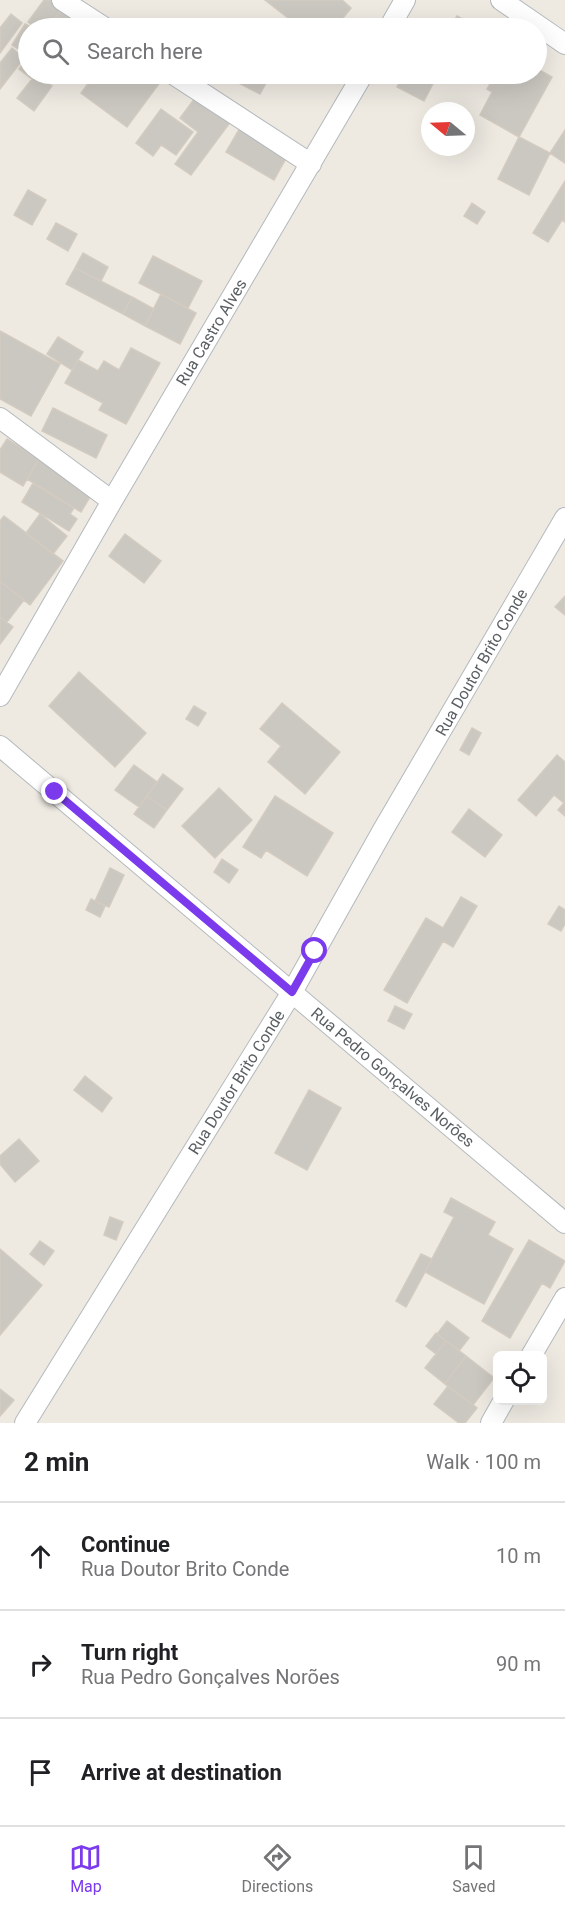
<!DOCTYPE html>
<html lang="en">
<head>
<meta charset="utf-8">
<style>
  body { margin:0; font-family:Roboto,sans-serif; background:#f2f2f2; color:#202124 }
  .controls { position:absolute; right:18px; bottom:18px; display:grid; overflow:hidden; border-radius:9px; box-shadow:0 6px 24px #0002 }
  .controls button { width:54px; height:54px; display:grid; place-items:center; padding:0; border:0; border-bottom:2px solid #e0e0e0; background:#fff; color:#202124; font:30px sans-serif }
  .compass { position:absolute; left:421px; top:102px; width:54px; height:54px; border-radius:50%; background:#fff; box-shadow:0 6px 24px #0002; rotate:289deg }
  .stop { position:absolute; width:18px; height:18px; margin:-14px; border:4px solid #7c3aed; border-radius:50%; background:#fff }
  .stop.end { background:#7c3aed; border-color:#fff; box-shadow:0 2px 6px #0008 }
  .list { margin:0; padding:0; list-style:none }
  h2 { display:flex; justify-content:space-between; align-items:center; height:78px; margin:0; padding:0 24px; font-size:26px }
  h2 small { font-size:20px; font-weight:400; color:#757577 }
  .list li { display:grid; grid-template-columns:39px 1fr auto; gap:18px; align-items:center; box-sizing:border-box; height:108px; padding:0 24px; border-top:2px solid #e0e0e0 }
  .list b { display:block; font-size:22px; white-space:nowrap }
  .list p { margin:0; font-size:20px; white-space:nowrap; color:#757577 }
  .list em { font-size:20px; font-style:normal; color:#757577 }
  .icon { flex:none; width:33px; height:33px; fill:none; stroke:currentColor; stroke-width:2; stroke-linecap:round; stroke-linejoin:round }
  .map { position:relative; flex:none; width:565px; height:1423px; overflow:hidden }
  .search { position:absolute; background:#fff; box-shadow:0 6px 24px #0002; left:18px; right:18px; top:18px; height:66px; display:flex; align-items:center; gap:15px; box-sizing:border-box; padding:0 21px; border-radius:33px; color:#757577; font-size:22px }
  .sheet { height:402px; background:#fff }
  nav { display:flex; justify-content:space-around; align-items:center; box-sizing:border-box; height:84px; border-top:2px solid #e0e0e0; background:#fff; font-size:16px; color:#757577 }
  nav a { display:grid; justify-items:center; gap:3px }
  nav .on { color:#7c3aed }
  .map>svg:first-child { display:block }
  .building { fill:#cbc7c1; stroke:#d3cbc0; stroke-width:1.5 }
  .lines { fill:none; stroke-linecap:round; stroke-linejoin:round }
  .street-casing { stroke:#b4b9bd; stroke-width:22 }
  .street { stroke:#fff; stroke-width:20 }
  .route { stroke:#7c3aed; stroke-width:8 }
  .labels { text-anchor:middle; stroke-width:4.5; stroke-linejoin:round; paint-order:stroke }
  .street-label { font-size:16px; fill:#5a5f63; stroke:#fff }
</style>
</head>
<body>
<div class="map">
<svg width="565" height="1423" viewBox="0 0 565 1423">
  <rect width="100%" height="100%" fill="#eeeae2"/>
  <!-- building -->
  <path class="building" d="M44,0H59L65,5L47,28H35L28,22Z
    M265,0H342L351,8L335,28H301Z
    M63,8L90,28H63L53,21Z
    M11,14L22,23L0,53V28Z
    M457,16L474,25L472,28H450Z
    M25,24L33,28H28V50L26,54L12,45Z
    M12,48L24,58L0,89V63Z
    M28,56V74H36L32,79L19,69Z
    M536,68L552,77L519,137L480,115L492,92L487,89L496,74H536Z
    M36,74L52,86L34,111L17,98Z
    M95,74H152L161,81L127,127L81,93Z
    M221,74H271L260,94Z
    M404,74H438L424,101L397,87Z
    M198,94L232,120L191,175L175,164L198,132L180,118Z
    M161,109L193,132L176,155L161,145L153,156L136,143Z
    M241,126L289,153L274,180L226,152Z
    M565,130V163L550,153Z
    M519,137L550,153L529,195L498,179Z
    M565,181V222L562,220L548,242L533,233Z
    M28,190L46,200L32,225L14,215Z
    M472,203L485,212L477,224L464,216Z
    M56,223L77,234L68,251L47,239Z
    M83,253L108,267L101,281L75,268Z
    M153,256L202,281L188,308L139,283Z
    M75,268L132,297L123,314L66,284Z
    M161,294L196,313L180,344L145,326Z
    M132,297L154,309L145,326L123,314Z
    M0,331L60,364L31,416L0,399Z
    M58,337L83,352L72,370L47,354Z
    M131,348L160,363L126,424L99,410L103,403L65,383L78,360L98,371L104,361L119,370Z
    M53,408L107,435L96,458L42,431Z
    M7,439L39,459L23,486L0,472V450Z
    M39,459L93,492L81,512L27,479Z
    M33,483L74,508L70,514L77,519L69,531L22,502Z
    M40,514L67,536L53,554L26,533Z
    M4,516L63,561L30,605L0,581V521Z
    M125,534L161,561L144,583L109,556Z
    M0,581L24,600L7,622L0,617Z
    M565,596V615L555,607Z
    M0,617L13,627L0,644Z
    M79,672L146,733L115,767L49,706Z
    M282,703L340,752L305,794L268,762L281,746L260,729Z
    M194,706L206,713L198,726L186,719Z
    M472,728L481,733L469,755L460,750Z
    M557,755L565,762V816L558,810L564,803L554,795L536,816L518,800Z
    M134,765L157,782L139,807L115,790Z
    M163,774L183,789L167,810L147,796Z
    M219,788L252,820L215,858L182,826Z
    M147,796L167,810L154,828L134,814Z
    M275,796L333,833L307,876L266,850L261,858L243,847Z
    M469,809L502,835L485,857L452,832Z
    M222,859L238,870L229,883L214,872Z
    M110,868L124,875L109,907L95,901Z
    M461,897L477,906L453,947L443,941L407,1003L384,990L426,918L443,928Z
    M91,899L105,906L100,917L86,910Z
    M559,906L565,910V924L561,931L548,924Z
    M395,1006L412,1014L404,1029L388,1021Z
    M85,1076L112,1098L102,1112L74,1090Z
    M309,1090L341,1108L307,1170L275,1153Z
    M19,1139L39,1161L15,1182L0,1164V1156Z
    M451,1198L495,1222L488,1235L513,1249L484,1304L425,1272L454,1217L444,1212Z
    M110,1217L123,1222L116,1240L104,1235Z
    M529,1240L565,1261L550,1288L542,1283L510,1338L482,1321Z
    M40,1241L54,1251L44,1265L30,1254Z
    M0,1249L42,1285L0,1335Z
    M421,1254L432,1259L406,1307L396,1301Z
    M447,1321L469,1338L459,1351L437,1334Z
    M436,1333L446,1341L436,1354L426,1346Z
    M446,1341L466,1356L445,1384L425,1368Z
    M466,1356L494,1378L473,1405L445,1384Z
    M448,1386L477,1408L465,1423H459L434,1404Z
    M0,1389L14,1400L0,1416Z"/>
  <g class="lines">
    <!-- street casing -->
    <g class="street-casing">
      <path id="street" d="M62,0L105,28
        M501,0L565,44
        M389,28L405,0
        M173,74L311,164
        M0,418L112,501
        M0,696L112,501L363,74
        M0,746L565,1223
        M531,1356L565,1298
        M25,1423L292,992L383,830L565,518
        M491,1423L504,1400"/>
    </g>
    <!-- street -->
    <use href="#street" class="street"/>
  </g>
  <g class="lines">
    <!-- route -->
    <path class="route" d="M55,792L292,992L315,951"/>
  </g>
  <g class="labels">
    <!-- street labels -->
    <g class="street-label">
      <text transform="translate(211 332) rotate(-59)" y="6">Rua Castro Alves</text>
      <text transform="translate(481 662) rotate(-60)" y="6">Rua Doutor Brito Conde</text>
      <text transform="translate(393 1077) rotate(40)" y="6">Rua Pedro Gonçalves Norões</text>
      <text transform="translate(236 1082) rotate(-58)" y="6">Rua Doutor Brito Conde</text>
    </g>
  </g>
</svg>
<div class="controls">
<button><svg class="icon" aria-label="locate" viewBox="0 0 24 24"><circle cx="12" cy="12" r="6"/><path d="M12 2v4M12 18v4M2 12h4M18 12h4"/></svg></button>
</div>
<svg class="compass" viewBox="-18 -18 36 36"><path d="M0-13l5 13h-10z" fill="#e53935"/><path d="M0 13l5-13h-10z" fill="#757577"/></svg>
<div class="stop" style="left:315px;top:951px"></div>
<div class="stop end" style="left:55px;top:792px"></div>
<div class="search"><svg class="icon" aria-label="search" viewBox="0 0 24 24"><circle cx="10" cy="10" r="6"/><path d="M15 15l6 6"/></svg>Search here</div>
</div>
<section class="sheet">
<h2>2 min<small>Walk · 100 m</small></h2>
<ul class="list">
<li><svg class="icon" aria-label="ahead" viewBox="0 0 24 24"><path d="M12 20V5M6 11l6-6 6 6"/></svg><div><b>Continue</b><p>Rua Doutor Brito Conde</p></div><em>10 m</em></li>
<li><svg class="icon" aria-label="right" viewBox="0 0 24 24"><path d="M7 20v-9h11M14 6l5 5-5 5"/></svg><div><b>Turn right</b><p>Rua Pedro Gonçalves Norões</p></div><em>90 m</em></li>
<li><svg class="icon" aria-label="arrive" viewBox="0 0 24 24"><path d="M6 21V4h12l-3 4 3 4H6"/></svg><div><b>Arrive at destination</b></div></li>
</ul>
</section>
<nav>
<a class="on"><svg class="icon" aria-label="map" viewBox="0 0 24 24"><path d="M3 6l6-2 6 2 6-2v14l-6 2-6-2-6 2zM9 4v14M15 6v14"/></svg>Map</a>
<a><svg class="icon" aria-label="directions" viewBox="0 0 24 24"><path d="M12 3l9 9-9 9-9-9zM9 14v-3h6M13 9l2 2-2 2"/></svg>Directions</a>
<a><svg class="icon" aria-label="saved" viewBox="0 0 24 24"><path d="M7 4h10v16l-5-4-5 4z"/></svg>Saved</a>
</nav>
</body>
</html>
